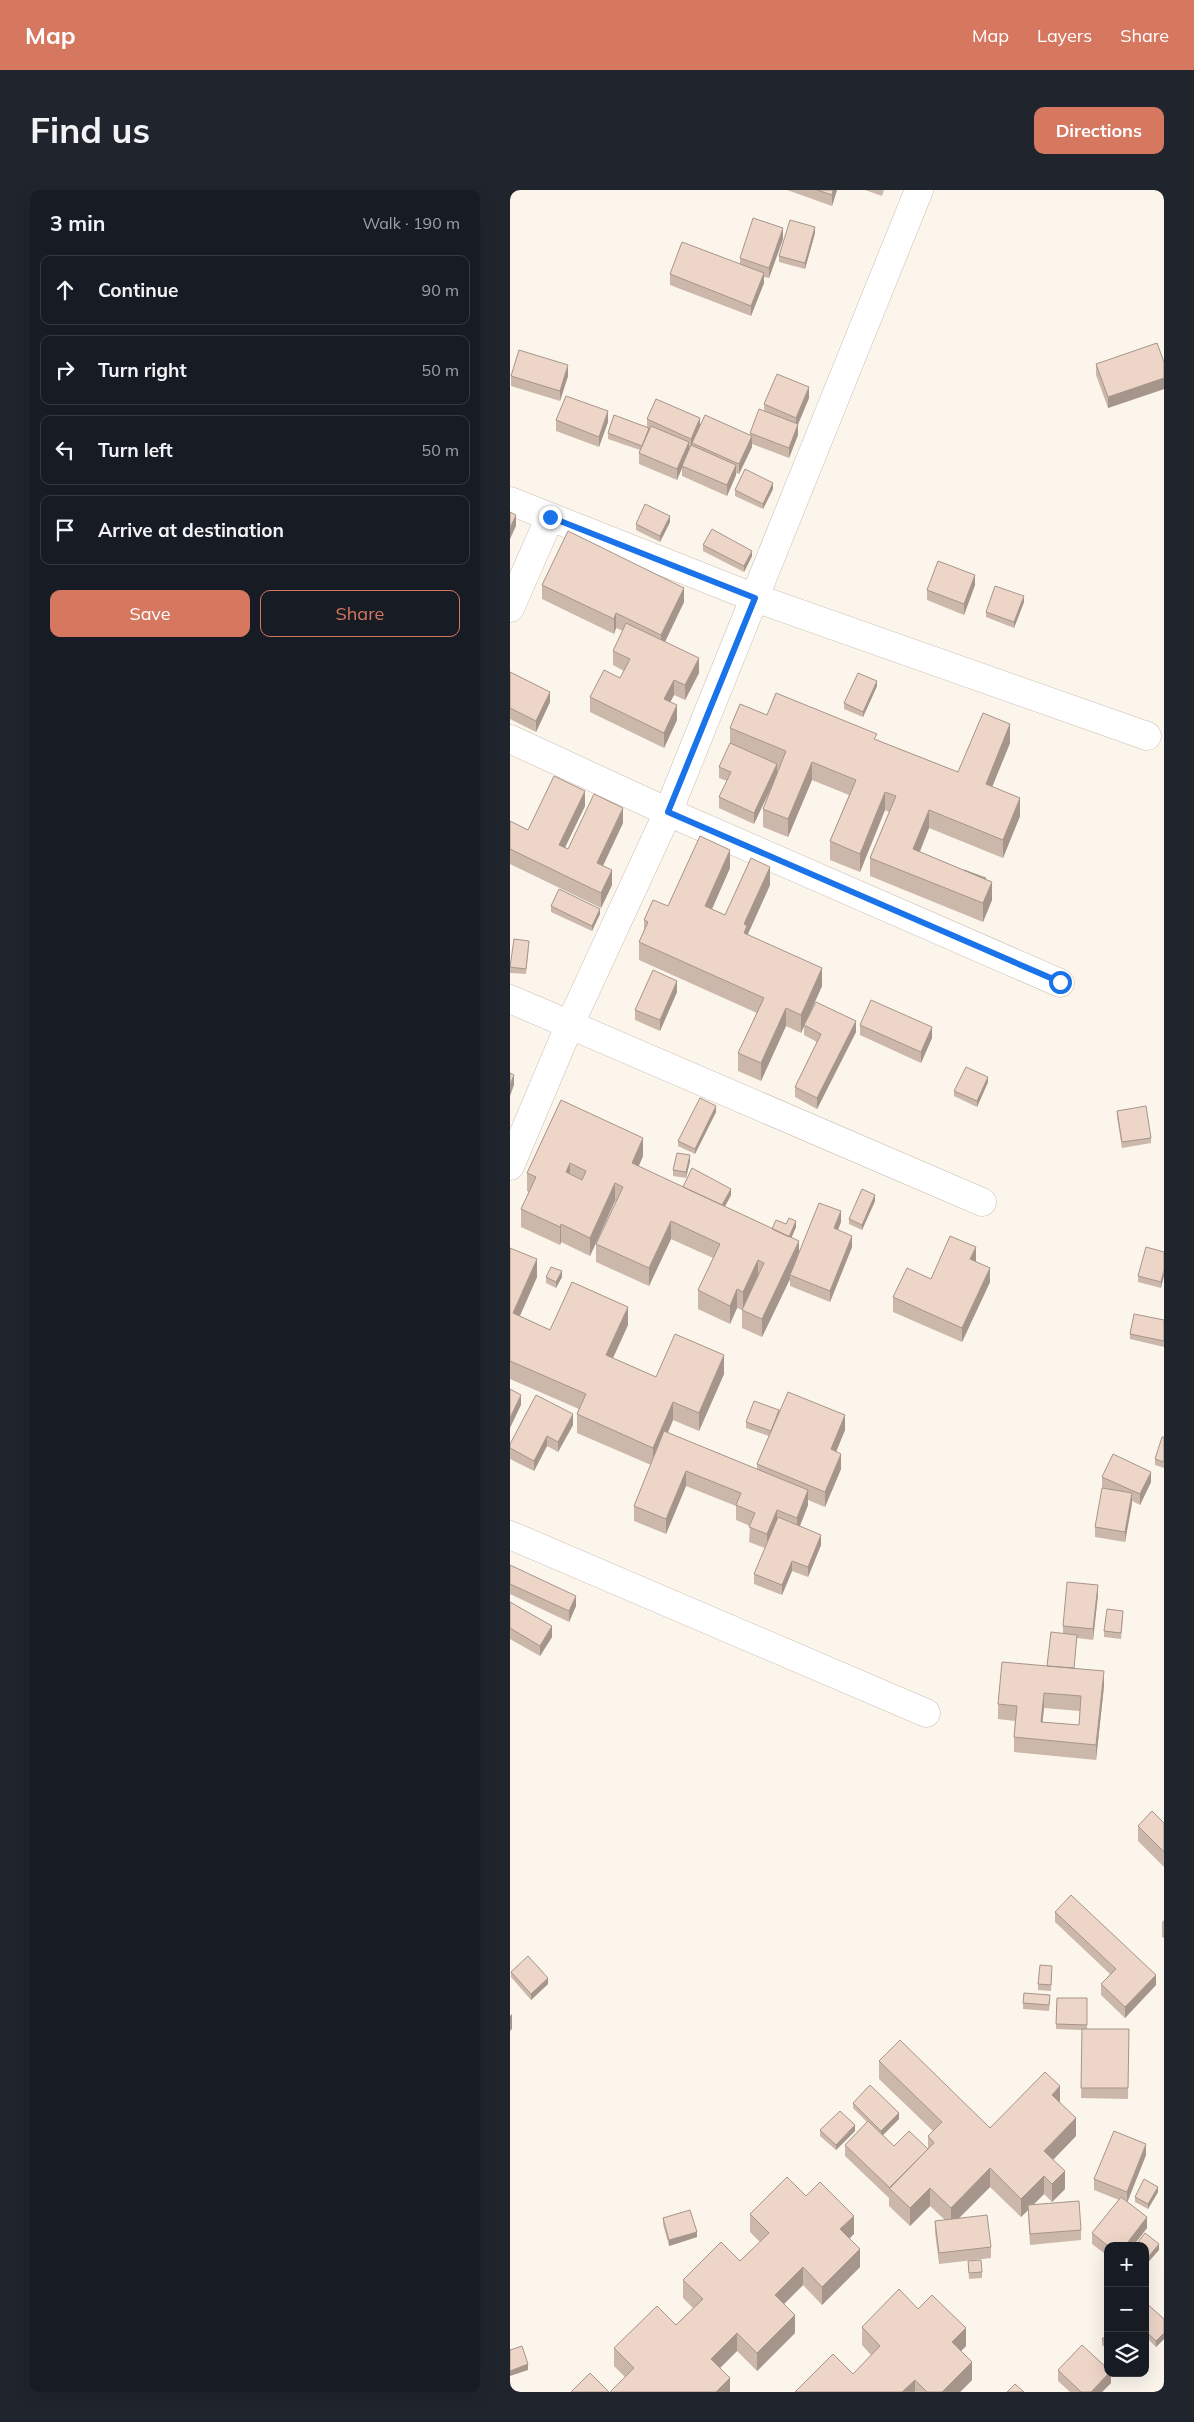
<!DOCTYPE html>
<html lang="en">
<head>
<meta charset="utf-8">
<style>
  body { margin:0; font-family:Mulish,sans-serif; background:#20242c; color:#f1f3f6 }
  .controls { position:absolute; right:15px; bottom:15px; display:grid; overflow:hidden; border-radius:10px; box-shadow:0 5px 20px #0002 }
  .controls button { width:45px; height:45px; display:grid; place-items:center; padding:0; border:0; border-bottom:1px solid #363941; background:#171b24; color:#f1f3f6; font:25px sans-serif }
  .stop { position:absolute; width:15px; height:15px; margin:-11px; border:4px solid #1a73e8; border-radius:50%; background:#fff }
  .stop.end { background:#1a73e8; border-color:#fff; box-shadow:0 1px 5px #0008 }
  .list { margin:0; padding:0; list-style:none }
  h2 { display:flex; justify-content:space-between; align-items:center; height:65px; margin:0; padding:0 20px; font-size:21px }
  h2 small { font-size:16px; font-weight:400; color:#9ea1a6 }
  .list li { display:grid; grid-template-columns:32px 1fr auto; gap:15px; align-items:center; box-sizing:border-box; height:70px; margin:0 10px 10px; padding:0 10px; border:1px solid #363941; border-radius:10px }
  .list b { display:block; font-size:19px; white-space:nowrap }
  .list em { font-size:16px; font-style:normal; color:#9ea1a6 }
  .actions { display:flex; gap:10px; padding:15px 20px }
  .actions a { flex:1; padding:11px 0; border:1px solid #d67760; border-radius:10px; text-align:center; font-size:18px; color:#d67760 }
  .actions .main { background:#d67760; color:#fff }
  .icon { flex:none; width:28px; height:28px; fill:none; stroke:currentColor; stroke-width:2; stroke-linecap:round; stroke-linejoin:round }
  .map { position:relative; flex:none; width:654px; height:2202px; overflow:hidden; border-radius:10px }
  header { display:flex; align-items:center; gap:30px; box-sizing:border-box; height:70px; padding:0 25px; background:#d67760; color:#fff }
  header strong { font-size:24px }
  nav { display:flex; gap:28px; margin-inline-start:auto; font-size:18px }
  .intro { display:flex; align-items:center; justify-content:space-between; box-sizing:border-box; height:120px; padding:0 30px }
  h1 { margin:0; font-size:35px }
  .button { padding:12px 22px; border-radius:10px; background:#d67760; color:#fff; font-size:18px; font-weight:700 }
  main { display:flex; gap:30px; padding:0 30px }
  aside { flex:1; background:#171b24; border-radius:10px; box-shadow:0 5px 20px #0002 }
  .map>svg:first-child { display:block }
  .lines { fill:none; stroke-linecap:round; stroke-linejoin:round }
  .minor-casing { stroke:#ccbdb3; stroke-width:29 }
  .minor { stroke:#fff; stroke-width:28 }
  .wall { fill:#ccb7ab; fill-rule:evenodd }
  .shaded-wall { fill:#a6958b }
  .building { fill:#edd5c7; stroke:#a6958b; fill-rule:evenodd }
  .route { stroke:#1a73e8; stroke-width:6 }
</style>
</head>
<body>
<header>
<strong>Map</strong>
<nav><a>Map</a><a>Layers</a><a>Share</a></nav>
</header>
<div class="intro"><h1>Find us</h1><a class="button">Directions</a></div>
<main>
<aside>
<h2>3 min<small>Walk · 190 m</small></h2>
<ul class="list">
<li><svg class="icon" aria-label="ahead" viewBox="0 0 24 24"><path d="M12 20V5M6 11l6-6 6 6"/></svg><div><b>Continue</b></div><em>90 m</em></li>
<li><svg class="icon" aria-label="right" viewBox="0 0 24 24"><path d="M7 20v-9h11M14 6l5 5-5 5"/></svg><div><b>Turn right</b></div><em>50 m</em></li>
<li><svg class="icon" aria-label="left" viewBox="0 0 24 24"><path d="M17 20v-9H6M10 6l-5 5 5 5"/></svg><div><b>Turn left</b></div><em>50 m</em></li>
<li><svg class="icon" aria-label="arrive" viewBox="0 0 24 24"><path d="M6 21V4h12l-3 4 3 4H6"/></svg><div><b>Arrive at destination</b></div></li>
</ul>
<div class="actions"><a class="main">Save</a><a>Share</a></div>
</aside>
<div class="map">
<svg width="654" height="2202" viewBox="0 0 654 2202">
  <rect width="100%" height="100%" fill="#fbf5ec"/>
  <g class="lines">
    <!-- minor casing -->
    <g class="minor-casing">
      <path id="minor" d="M0,311L245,408L637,546
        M0,418L40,327
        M0,549L158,622L550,793
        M0,809L472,1012
        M0,976L60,834L158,622L409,0
        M0,1345L416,1523"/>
    </g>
    <!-- minor -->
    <use href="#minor" class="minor"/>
  </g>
  <!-- wall -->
  <path class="wall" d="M277,0H327L322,16Z
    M355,0H374L372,6Z
    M305,43L295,79L269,72V66Z
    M273,49L259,88L254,87V93L241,126L160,95V84L230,74V68Z
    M654,172V199L598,218L586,185V174Z
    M1,186H58L50,211L1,196Z
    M299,208L288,234V245L279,268L242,254V257L229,284L226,283V285L217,306L172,286V277L167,290L129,274V263L130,260L98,249V243L137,237V229L190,237L240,245V243L254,221V214Z
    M46,230L98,232L89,257L46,241Z
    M263,299L253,319L225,306V300Z
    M160,332L150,352L126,340V334Z
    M193,355L242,366L234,382L193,361Z
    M32,395L174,412L155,452L189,483L175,510L164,505L160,512L167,530L154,558L80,522V507L110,488L114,481L103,475V461L113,441L106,438L104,444L32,409Z
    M465,395L454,425L417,410V400Z
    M514,412L504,438L476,427V422Z
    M0,482L40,512L26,542L0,529Z
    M367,496L353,527L334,519V513Z
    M257,525L367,550L448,582L500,553L482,597L510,626L493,668L419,638L410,662L476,689L482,710L473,732L360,686V668L379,622L375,620L350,682L320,670V651L339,605L302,590L278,647L253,637V619L259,601L244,634L209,618V607L217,591L209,588V577L220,554V538Z
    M75,616L55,657L58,659L113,633L93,676L102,695L91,718L0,674V631L18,640Z
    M220,678L201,720L215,725L260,695L238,744L312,796L301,821L346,842L307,919L285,907V897L307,852L294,845V836L291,843L276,836L251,891L228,881V863L247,823L129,770V752L134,740V730Z
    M41,716L90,724L82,741L41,722Z
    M19,756L16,784L0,783V777Z
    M167,802L150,841L125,830V820Z
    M350,835L422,848L411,873L350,845Z
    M478,892L467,917L444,906V901Z
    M51,910L133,966L128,977L173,997L221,1005L215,1017L262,1039L276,1034L286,1037L281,1048L289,1063L331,1032L328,1040L342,1057L320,1112L280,1096V1089L252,1147L232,1138V1120L227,1118L220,1134L188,1119V1100L203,1068L161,1049L139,1096L86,1072V1054L106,1012L105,1011L80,1066L51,1052L50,1055L11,1037V1019L19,1002L17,1001V983Z
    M607,921L641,948V953L612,958L607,927Z
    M206,922L185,964L168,956V951Z
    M180,971L176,988L163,986V980Z
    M365,1011L352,1040L339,1034V1029Z
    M0,1058L27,1087L10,1126L40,1140L118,1135L103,1168L146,1187L214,1184L189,1241L163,1230L158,1243L247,1279V1274L259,1246L236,1238V1232L269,1220L335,1240L326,1262L331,1279L315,1317L298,1310V1315L290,1336L311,1355L298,1387L282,1381L272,1405L244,1394V1384L255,1358L239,1352L240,1336L226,1330V1316L176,1296L156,1344L124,1331V1316L141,1275L67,1243V1224L69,1219L0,1189Z
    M654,1062L651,1098L628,1092V1086Z
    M466,1071L480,1092L452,1152L383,1122V1107L421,1089Z
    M36,1087H52L46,1098L36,1093Z
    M654,1130V1157L620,1149V1144Z
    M63,1235L48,1262L37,1256L24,1281L0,1269V1254Z
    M654,1247V1278L645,1275V1269Z
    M592,1287L641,1292L630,1315L622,1311L615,1352L585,1347V1337L594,1298H592Z
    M0,1375L66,1416L59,1432L0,1404Z
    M588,1405L583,1450L567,1448L564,1478L594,1496L586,1570L504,1562V1547L505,1531L488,1529V1514L537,1476L553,1443V1436ZM534,1518L570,1521L569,1535L532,1532Z
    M0,1412L42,1447L30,1466L0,1449Z
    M613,1427L611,1449L594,1447V1441Z
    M654,1633V1677L628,1651V1636Z
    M545,1722L646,1795L615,1828L591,1805V1794L600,1784L545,1732Z
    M654,1730V1748L652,1747V1732Z
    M542,1781L541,1801L528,1800V1794Z
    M1,1782L38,1794L21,1810L1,1787Z
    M547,1808H577V1839H619L618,1909L571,1908L572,1840L546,1839Z
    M540,1811L539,1821L513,1819V1813Z
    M369,1871L480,1938L550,1913L566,1946L543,1970L555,1999L542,2012L534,2004L524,2014L571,2040V2050L520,2055L518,2020L511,2027L480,1997L448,2029L481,2057V2068L429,2074L425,2042V2031L435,2030L420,2016L400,2036L379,2016V2008L335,1966V1955L357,1932L343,1918V1913L389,1929L373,1945L384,1956L418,1958V1946L423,1941L369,1889Z
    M310,1940L345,1941L326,1960L310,1946Z
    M636,1965L617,2012L637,2038L623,2056H598V2066L582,2054V2043L609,2010L584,2000V1989Z
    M648,2002L638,2019L625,2012V2007Z
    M296,2006L344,2044L339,2048L350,2077L312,2115L293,2095L274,2114L285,2143L247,2181L227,2161L210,2178L220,2202L115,2187L104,2176V2158L166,2135L183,2118L173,2108V2090L230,2071L250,2052L240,2042V2024Z
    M153,2028L187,2047L159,2056L153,2034Z
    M458,2071L472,2082V2088L459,2089Z
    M635,2112L654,2129V2149L646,2157L635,2146Z
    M408,2119L456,2156L451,2161L462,2190L450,2202H285L343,2184L361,2165L352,2155V2137Z
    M598,2143V2160L592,2155V2149Z
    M548,2180L601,2183V2193L592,2202H560L548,2191Z"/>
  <!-- shaded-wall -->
  <path class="shaded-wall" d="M323,0H327L322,16V5Z
    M305,37V43L295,79V73Z
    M273,38V49L259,88V78Z
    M254,83V93L241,126V116Z
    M58,175V186L50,211V201Z
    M654,188V199L598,218V207Z
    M299,197V208L286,239V228Z
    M98,221V232L89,257V247Z
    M190,228V239L182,253V257L181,259V249Z
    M288,234V245L279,268V258Z
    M242,246V257L229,284V274Z
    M179,252V262L167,290V279Z
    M226,275V285L217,306V295Z
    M263,293V299L253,319V314Z
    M6,325V336L0,349V338Z
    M160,326V332L150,352V346Z
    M242,361V366L234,382V376Z
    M465,385V395L454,425V414Z
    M174,398V412L151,460V445Z
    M514,406V412L504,438V432Z
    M106,423V438L104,444V429Z
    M189,468V483L175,510V495Z
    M164,490V505L154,524V509Z
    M367,491V496L353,527V522Z
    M40,502V512L26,542V531Z
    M167,515V530L154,558V543Z
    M500,534V553L476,612V594Z
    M302,572V590L278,647V629Z
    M267,574V585L244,634V623Z
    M75,601V616L49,670V655Z
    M375,602V620L350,682V664Z
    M510,608V626L493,668V650Z
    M113,618V633L87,688V673Z
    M419,620V638L403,678V659Z
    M220,660V678L195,735V716Z
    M260,677V695L237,746L234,761V734Z
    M102,680V695L91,718V703Z
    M482,692V710L473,732V713Z
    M90,719V724L82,741V736Z
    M312,778V796L291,843V825Z
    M167,791V802L150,841V830Z
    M276,818V836L251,891V873Z
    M346,831V842L307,919V908Z
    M422,837V848L411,873V862Z
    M4,885V895L0,906V895Z
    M478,887V892L467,917V911Z
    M206,916V922L185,964V959Z
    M133,948V966L122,992V973Z
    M180,965V971L176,988V982Z
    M60,973V992L56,982Z
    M105,993V1011L80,1066V1048Z
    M221,999V1005L210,1025V1020Z
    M365,1005V1011L352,1040V1035Z
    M331,1021V1032L324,1049V1038Z
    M161,1031V1049L139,1096V1078Z
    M286,1031V1037L278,1056V1050Z
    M51,1034V1052L50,1055V1037Z
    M342,1046V1057L320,1112V1101Z
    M289,1051V1069L280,1085V1089L252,1147V1129Z
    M466,1057V1072L460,1069Z
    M27,1069V1087L3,1141V1123Z
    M248,1070V1088L233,1120V1102Z
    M480,1078V1092L452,1152V1138Z
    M654,1080V1086L651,1098V1092Z
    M52,1081V1087L46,1098V1092Z
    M227,1099V1118L220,1134V1116Z
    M118,1117V1135L96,1183V1165Z
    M214,1165V1184L189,1241V1223Z
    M11,1205V1215L0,1238V1228Z
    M163,1212V1230L143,1276V1258Z
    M63,1224V1235L48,1262V1252Z
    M335,1225V1240L321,1274V1259Z
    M37,1246V1256L24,1281V1271Z
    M331,1264V1279L315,1317V1302Z
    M176,1281V1296L156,1344V1329Z
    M641,1282V1292L630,1315V1304Z
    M298,1300V1315L287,1343V1328Z
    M622,1303V1314L615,1352V1342Z
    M267,1320V1335L257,1359V1344Z
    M311,1345V1355L298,1387V1377Z
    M282,1371V1381L272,1405V1395Z
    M588,1395V1405L583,1450V1439Z
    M66,1406V1416L59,1432V1421Z
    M42,1436V1447L30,1466V1456Z
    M594,1481V1496L586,1570V1555Z
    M534,1503V1518L531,1547V1532Z
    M646,1785V1795L615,1828V1817Z
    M38,1788V1794L21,1810V1804Z
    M2,1824V1839L0,1841V1826Z
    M550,1896V1914L542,1905Z
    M389,1923V1929L371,1947V1941Z
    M566,1928V1946L534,1979V1961Z
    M345,1935V1941L326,1960V1955Z
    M636,1954V1965L617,2013V2002Z
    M480,1978V1997L441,2036V2018Z
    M555,1981V1999L542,2012V1994Z
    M534,1986V2004L511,2027V2009Z
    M648,1997V2002L638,2019V2014Z
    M420,1998V2016L400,2036V2018Z
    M344,2026V2044L330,2058V2039Z
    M637,2027V2038L623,2056H615Z
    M187,2042V2047L159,2056V2050Z
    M649,2054V2060L635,2076V2071Z
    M350,2059V2077L312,2115V2097Z
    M293,2077V2095L265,2123V2105Z
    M285,2125V2143L247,2181V2163Z
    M456,2138V2156L442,2170V2152Z
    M227,2143V2161L201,2187V2169Z
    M654,2143V2149L646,2157V2151Z
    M462,2172V2190L450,2202H432Z
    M18,2174V2180L0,2186V2181Z
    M599,2183H601V2193L592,2202H581Z
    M220,2188V2202H206Z
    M405,2190V2202H392Z"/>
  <!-- building -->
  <path class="building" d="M307,0H323L322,5Z
    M243,28L273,38L259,78L230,68Z
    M280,30L305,37L295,73L269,66Z
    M172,52L254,83L241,116L160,84Z
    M647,153L654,172V188L598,207L586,174Z
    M9,160L58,175L50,201L1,186Z
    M267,184L299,197L286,228L254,214Z
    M56,206L98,221L89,247L46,230Z
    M146,209L190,228L181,249L137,229Z
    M249,219L288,234L279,258L240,243Z
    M104,225L139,238L132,256L98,243Z
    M195,225L242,246L229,274L182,253Z
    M141,236L179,252L167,279L129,263Z
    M181,255L226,275L217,295L172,276Z
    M235,279L263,293L253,314L225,300Z
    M135,314L160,326L150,346L126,334Z
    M0,322L6,325L0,338Z
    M202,339L242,361L234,376L193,355Z
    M58,341L174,398L151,445L106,423L104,429L32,395Z
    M428,371L465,385L454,414L417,400Z
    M485,396L514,406L504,432L476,422Z
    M116,433L189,468L175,495L164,490L154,509L167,515L154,543L80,507L94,480L110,488L120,469L103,461Z
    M0,482L40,502L26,531L0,518Z
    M348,483L367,491L353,522L334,513Z
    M266,503L367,544L364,549L448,582L473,523L500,534L476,594L510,608L493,650L419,620L403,659L482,692L473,713L360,668L386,606L375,602L350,664L320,651L346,590L302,572L278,629L253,619L276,561L220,538L230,514L257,525Z
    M220,553L267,574L244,623L209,607L221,582L209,577Z
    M44,586L75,601L49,655L58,659L84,604L113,618L87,673L102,680L91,703L0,659V631L18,640Z
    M190,646L220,660L195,716L215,725L241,668L260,677L234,734L237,736L234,743L312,778L291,825L276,818L251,873L228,863L254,808L129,752L138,732L134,730L143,710L158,716Z
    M454,680L476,688L475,689Z
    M49,699L90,719L82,736L41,716Z
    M4,749L19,751L16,779L0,777Z
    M143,780L167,791L150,830L125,820Z
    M361,810L422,837L411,862L350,835Z
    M306,812L346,831L307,908L285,897L311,844L294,835Z
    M456,877L478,887L467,911L444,901Z
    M0,883L4,885L0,895Z
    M190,908L206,916L185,959L168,951Z
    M51,910L133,948L122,973L289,1051L252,1129L232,1120L254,1073L248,1070L233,1102L227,1099L220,1116L188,1100L210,1054L161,1031L139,1078L86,1054L113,997L105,993L80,1048L51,1034L50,1037L11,1019L26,987L17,983ZM60,973L76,981L72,990L56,982Z
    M636,916L641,948L612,952L607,921Z
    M167,963L180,965L176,982L163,980Z
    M182,978L221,999L212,1015L173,997Z
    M352,999L365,1005L352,1035L339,1029Z
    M309,1013L331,1021L324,1038L342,1046L320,1101L280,1085Z
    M279,1028L286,1031L279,1047L262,1039L266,1030L276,1034Z
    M440,1046L466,1057L460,1069L480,1078L452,1138L383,1107L397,1078L421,1089Z
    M636,1057L654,1062V1080L651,1092L628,1086Z
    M0,1058L27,1069L3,1123L40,1140L62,1092L118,1117L96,1165L146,1187L165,1144L214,1165L189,1223L163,1212L143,1258L67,1224L76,1204L0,1171Z
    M41,1077L52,1081L46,1092L36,1087Z
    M624,1124L654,1130V1151L620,1144Z
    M0,1199L11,1205L0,1228Z
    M278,1202L335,1225L321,1259L331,1264L315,1302L247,1274Z
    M26,1205L63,1224L48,1252L37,1246L24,1271L0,1258V1254Z
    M244,1211L269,1220L261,1241L236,1232Z
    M154,1241L298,1300L287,1328L267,1320L257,1344L239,1337L245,1323L226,1315L231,1303L176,1281L156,1329L124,1316Z
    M652,1247H654V1272L645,1269Z
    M603,1264L641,1282L630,1304L592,1287Z
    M592,1298L622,1303L615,1342L585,1337Z
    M268,1327L311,1345L298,1377L282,1371L272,1395L244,1384Z
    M0,1375L66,1406L59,1421L0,1394Z
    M557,1392L588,1395L583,1439L553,1436Z
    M0,1412L42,1436L30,1456L0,1438Z
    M597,1419L613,1421L611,1443L594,1441Z
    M541,1442L567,1445L564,1478L537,1476Z
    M492,1472L594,1481L586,1555L504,1547L507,1516L488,1514ZM534,1503L571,1506L569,1535L531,1532Z
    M642,1621L654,1633V1662L628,1636Z
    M561,1705L646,1785L615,1817L591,1794L606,1779L545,1722Z
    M18,1766L38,1788L21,1804L1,1782Z
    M530,1775L542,1776L541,1795L528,1794Z
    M514,1803L540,1805L539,1815L513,1813Z
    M547,1808H577V1835L546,1834Z
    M572,1839H619L618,1898H571Z
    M390,1850L480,1938L535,1882L550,1896L542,1905L566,1928L534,1961L555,1981L542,1994L534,1986L511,2009L480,1978L441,2018L420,1998L400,2018L379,1998L424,1953L418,1946L432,1932L369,1871Z
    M360,1895L389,1923L371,1941L343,1913Z
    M330,1921L345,1935L326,1955L310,1940Z
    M358,1931L384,1956L399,1941L418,1959L380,1998L335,1955Z
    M604,1941L636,1954L617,2002L584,1989Z
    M277,1987L296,2006L310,1992L344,2026L330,2039L350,2059L312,2097L293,2077L265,2105L285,2125L247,2163L227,2143L201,2169L220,2188L206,2202H100L124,2178L104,2158L147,2116L166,2135L193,2109L173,2090L211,2052L230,2071L259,2043L240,2024Z
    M634,1989L648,1997L638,2014L625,2007Z
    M611,2007L637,2027L615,2056H598L582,2043Z
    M569,2011L571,2040L520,2044L518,2015Z
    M180,2020L187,2042L159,2050L153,2028Z
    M477,2025L481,2057L429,2063L425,2031Z
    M635,2043L649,2054L635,2071V2056H625Z
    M471,2070L472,2082L459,2083L458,2071Z
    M389,2099L408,2119L422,2105L456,2138L442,2152L462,2172L432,2202H417L405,2190L392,2202H285L323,2164L343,2184L370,2156L352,2137Z
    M635,2112L654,2129V2143L646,2151L635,2141Z
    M598,2143V2154L592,2149Z
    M572,2155L598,2179V2183H599L581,2202H571L548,2180Z
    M12,2156L18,2174L0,2181V2160Z
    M80,2183L99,2202H61Z
    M505,2194L514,2202H497Z"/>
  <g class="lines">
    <!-- route -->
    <path class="route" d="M40,327L245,408L158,622L550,792"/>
  </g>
</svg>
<div class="controls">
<button>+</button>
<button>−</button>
<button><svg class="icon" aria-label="layers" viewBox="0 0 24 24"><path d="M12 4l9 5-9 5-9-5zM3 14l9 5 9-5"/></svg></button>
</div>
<div class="stop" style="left:550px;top:792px"></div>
<div class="stop end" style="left:40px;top:327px"></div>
</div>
</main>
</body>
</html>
